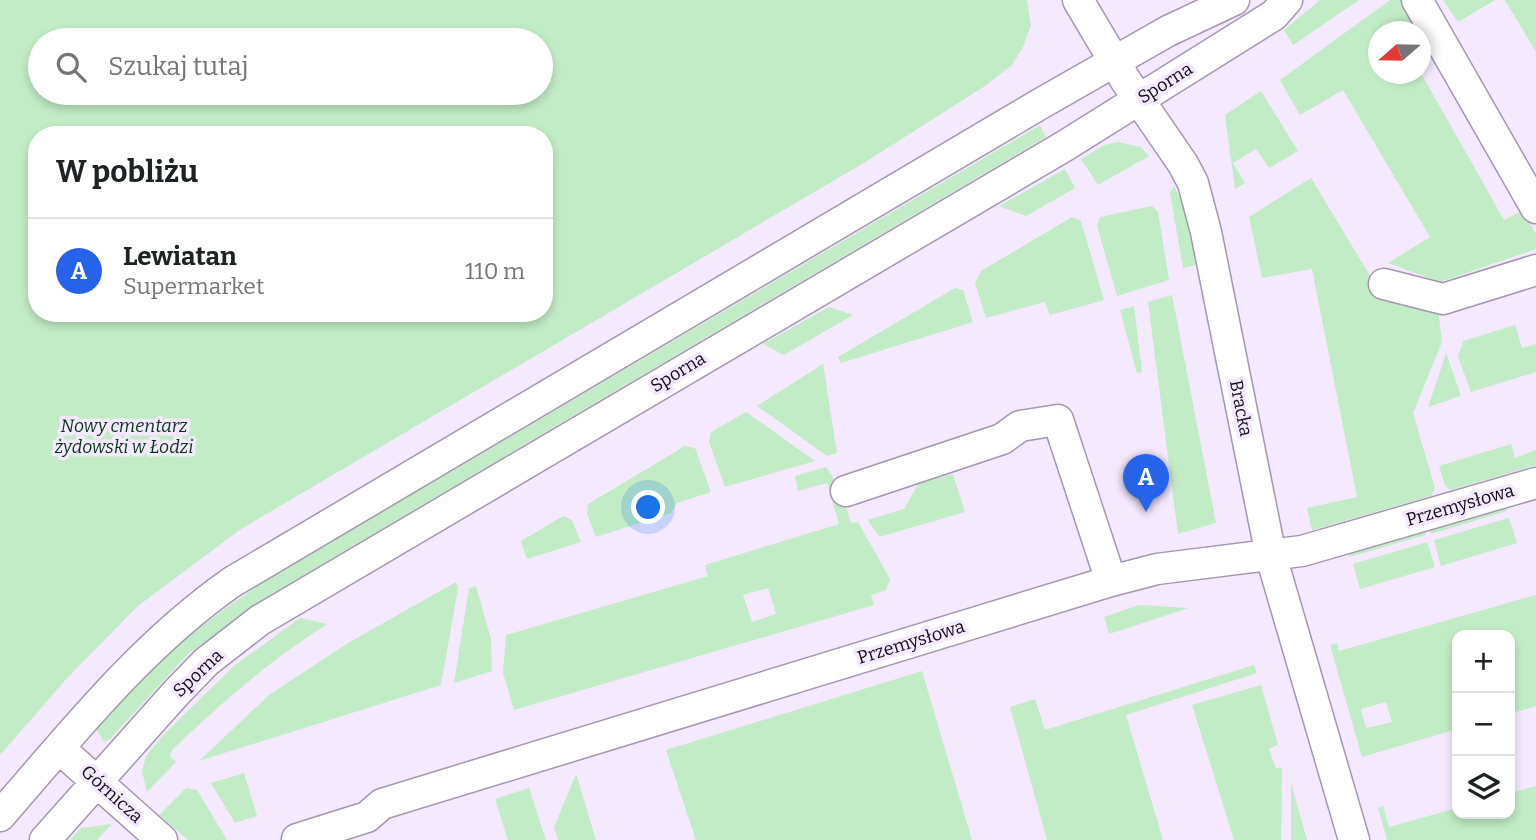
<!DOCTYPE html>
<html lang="pl">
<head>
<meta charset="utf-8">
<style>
  body { margin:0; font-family:Bitter,serif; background:#f6f6f6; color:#202124 }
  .controls { position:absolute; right:21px; bottom:21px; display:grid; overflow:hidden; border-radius:14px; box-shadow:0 4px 10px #0003 }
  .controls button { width:63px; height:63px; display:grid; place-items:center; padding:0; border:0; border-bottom:2px solid #e0e0e0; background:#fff; color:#202124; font:35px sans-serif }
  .compass { position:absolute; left:1368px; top:21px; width:63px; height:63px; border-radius:50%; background:#fff; box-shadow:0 4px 10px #0003; rotate:250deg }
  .you { position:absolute; left:649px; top:508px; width:24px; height:24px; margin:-18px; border:5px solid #fff; border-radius:50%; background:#1a73e8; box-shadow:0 0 0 10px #1a73e833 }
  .badge { display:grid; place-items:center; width:46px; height:46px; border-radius:50%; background:#2563eb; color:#fff; font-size:23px; font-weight:700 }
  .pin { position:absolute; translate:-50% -58px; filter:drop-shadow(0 2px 4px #0008) }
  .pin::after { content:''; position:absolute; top:37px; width:24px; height:21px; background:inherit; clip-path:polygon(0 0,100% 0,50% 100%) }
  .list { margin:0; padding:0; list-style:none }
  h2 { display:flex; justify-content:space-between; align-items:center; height:91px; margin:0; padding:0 28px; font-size:30px }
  h2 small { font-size:23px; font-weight:400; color:#757577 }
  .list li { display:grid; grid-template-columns:46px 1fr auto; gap:21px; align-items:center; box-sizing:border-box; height:105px; padding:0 28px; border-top:2px solid #e0e0e0 }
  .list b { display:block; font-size:26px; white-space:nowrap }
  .list p { margin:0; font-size:23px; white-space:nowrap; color:#757577 }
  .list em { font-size:23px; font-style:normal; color:#757577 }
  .icon { flex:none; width:38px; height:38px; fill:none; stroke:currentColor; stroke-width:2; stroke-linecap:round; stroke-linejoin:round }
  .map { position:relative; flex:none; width:1536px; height:840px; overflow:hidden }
  .search { position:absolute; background:#fff; box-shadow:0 4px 10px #0003; left:28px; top:28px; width:525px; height:77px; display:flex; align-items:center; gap:18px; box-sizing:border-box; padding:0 24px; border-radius:38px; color:#757577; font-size:26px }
  .panel { position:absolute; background:#fff; box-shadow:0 4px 10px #0003; left:28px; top:126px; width:525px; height:196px; border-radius:28px }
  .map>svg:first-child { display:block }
  .green { fill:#c2ecc6; fill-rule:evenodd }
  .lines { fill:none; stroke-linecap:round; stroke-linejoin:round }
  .minor-casing { stroke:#a497b0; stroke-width:33 }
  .minor { stroke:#fff; stroke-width:30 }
  .labels { text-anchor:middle; stroke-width:7; stroke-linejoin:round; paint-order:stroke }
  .street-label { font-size:18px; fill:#110c15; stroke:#f4e9ff }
  .park-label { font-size:18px; font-style:italic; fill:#053612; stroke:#f4e9ff }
</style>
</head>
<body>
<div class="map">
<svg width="1536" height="840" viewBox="0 0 1536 840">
  <rect width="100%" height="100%" fill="#f4e9ff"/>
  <!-- green -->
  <path class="green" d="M0,0H1027L1031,25L1023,47L1012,65L985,86L867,161L241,529L138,606L69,676L0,755ZM40,40H541V93H40ZM37,135H544V313H37Z
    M1320,0H1359L1293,45L1284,30Z
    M1390,0H1404L1427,43L1421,47L1420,32H1378V74L1421,73L1504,220L1523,210L1536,234V249L1440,282L1388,263L1430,237L1343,90L1300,115L1280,80Z
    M1443,0H1495L1458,22Z
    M1505,0H1536V52Z
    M1261,91L1298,151L1269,168L1256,149L1233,163L1245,183L1235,189L1225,115Z
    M1040,125L1046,137L273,593L188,654L110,739L104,742L96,729C150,665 197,626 267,580Z
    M1118,142L1141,147L1149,156L1098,185L1081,159L1104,145Z
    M1065,169L1075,188L1026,216L999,206Z
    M1311,178L1378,289L1437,300L1442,342L1413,413L1435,488L1431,496L1312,530L1307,508L1357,497L1312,269L1262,278L1249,217Z
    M1174,186L1184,207L1197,265L1183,268L1170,193Z
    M1152,206L1158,212L1169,280L1117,296L1097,226L1100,217Z
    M1072,217L1081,221L1104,300L1050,315L1045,302L986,318L975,283L981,271Z
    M955,288L963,290L973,322L841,363L838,357Z
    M1172,295L1216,523L1178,534L1148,302Z
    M1134,306L1142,372L1137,373L1120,310Z
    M829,307L853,315L784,355L763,344Z
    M1515,325L1522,348L1536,344V372L1471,392L1458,357L1463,341Z
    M1446,353L1461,396L1428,407Z
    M823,364L837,453L827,456L757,406Z
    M746,412L815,461L725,487L709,442L711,432Z
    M1511,444L1515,458L1536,450V465L1450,490L1445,486L1439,466Z
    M685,446L695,448L711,492L677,503L671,513L596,537L587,514L588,504Z
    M826,467L841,489L851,523L858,522L890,579L886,590L871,595L874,605L514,710L503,673L506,635L708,576L705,565L839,524L827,483L798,491L795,476ZM768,588L776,614L752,622L743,595Z
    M953,474L965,512L879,537L868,520L904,509L918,484Z
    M1505,500L1507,511L1431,534L1428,522Z
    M563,516L572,520L581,542L527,559L521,541Z
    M1509,518L1517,543L1441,566L1434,540Z
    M1422,524L1426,535L1349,557L1346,546Z
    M1427,542L1435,567L1360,589L1353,564Z
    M456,582L458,588L441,685L199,761L269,695L348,643Z
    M476,586L491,639L492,671L454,683L469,588Z
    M1536,595V706L1510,714V635H1457V729L1362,757L1330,645L1337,643L1339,651ZM1386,702L1392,722L1366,728L1361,709Z
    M1139,605L1189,608L1109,634L1104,617Z
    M300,618L327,624C269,661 221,703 172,750L170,756L176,762L147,792L142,771L146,756L166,732L234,666Z
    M1254,665L1257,673L1126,715L1163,840H1047L1010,707L1035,699L1045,730Z
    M922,671L972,840H696L666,750Z
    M1261,685L1278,745L1269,749L1276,769L1282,767L1281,840H1234L1192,705Z
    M244,773L257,816L235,823L211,783Z
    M576,774L577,777L596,840H558L554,827Z
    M1291,783L1307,840H1291Z
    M1536,786V840H1387L1378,808L1383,806L1389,827L1457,808V814H1510V793Z
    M186,788L197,790L227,840H188L159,815Z
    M529,788L546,840H508L495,799Z
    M112,824L97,840H69L81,828Z"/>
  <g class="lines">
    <!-- minor casing -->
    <g class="minor-casing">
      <path id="minor" d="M1078,0L1126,81L1183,164L1193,183L1206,232L1271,556L1354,840
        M1417,0L1536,208
        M1384,284L1443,299L1536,270
        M846,491L1002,439L1020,426L1058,420L1111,581
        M60,749L162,840
        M0,816C72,733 142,645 232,582L1040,104L1168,31L1234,0
        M297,839L367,817L382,804L1111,581L1157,569L1302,551L1536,483
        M45,840L176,693L206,662L260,620L1063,147L1274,15L1287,0"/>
    </g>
    <!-- minor -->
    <use href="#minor" class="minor"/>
  </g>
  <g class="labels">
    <!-- street labels -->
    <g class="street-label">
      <text transform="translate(1165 83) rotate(-32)" y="6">Sporna</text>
      <text transform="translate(678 372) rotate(-31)" y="6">Sporna</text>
      <text transform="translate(1241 408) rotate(79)" y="6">Bracka</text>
      <text transform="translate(1460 505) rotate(-16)" y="6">Przemysłowa</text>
      <text transform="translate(911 642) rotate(-17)" y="6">Przemysłowa</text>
      <text transform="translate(198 673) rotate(-43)" y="6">Sporna</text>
      <text transform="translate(112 794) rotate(42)" y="6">Górnicza</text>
    </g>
    <!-- park labels -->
    <g class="park-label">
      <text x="124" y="432">Nowy cmentarz<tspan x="124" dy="21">żydowski w Łodzi</tspan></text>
    </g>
  </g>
</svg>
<div class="controls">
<button>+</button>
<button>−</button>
<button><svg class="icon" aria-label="layers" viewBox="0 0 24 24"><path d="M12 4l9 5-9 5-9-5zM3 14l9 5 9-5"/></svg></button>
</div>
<svg class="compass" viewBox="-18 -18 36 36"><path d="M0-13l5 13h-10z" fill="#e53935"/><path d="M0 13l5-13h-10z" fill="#757577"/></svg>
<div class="you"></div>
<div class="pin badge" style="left:1146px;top:512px">A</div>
<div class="search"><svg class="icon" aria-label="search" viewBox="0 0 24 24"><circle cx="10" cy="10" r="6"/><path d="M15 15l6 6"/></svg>Szukaj tutaj</div>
<section class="panel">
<h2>W pobliżu<small></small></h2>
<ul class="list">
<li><span class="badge">A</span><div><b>Lewiatan</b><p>Supermarket</p></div><em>110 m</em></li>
</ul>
</section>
</div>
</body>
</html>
